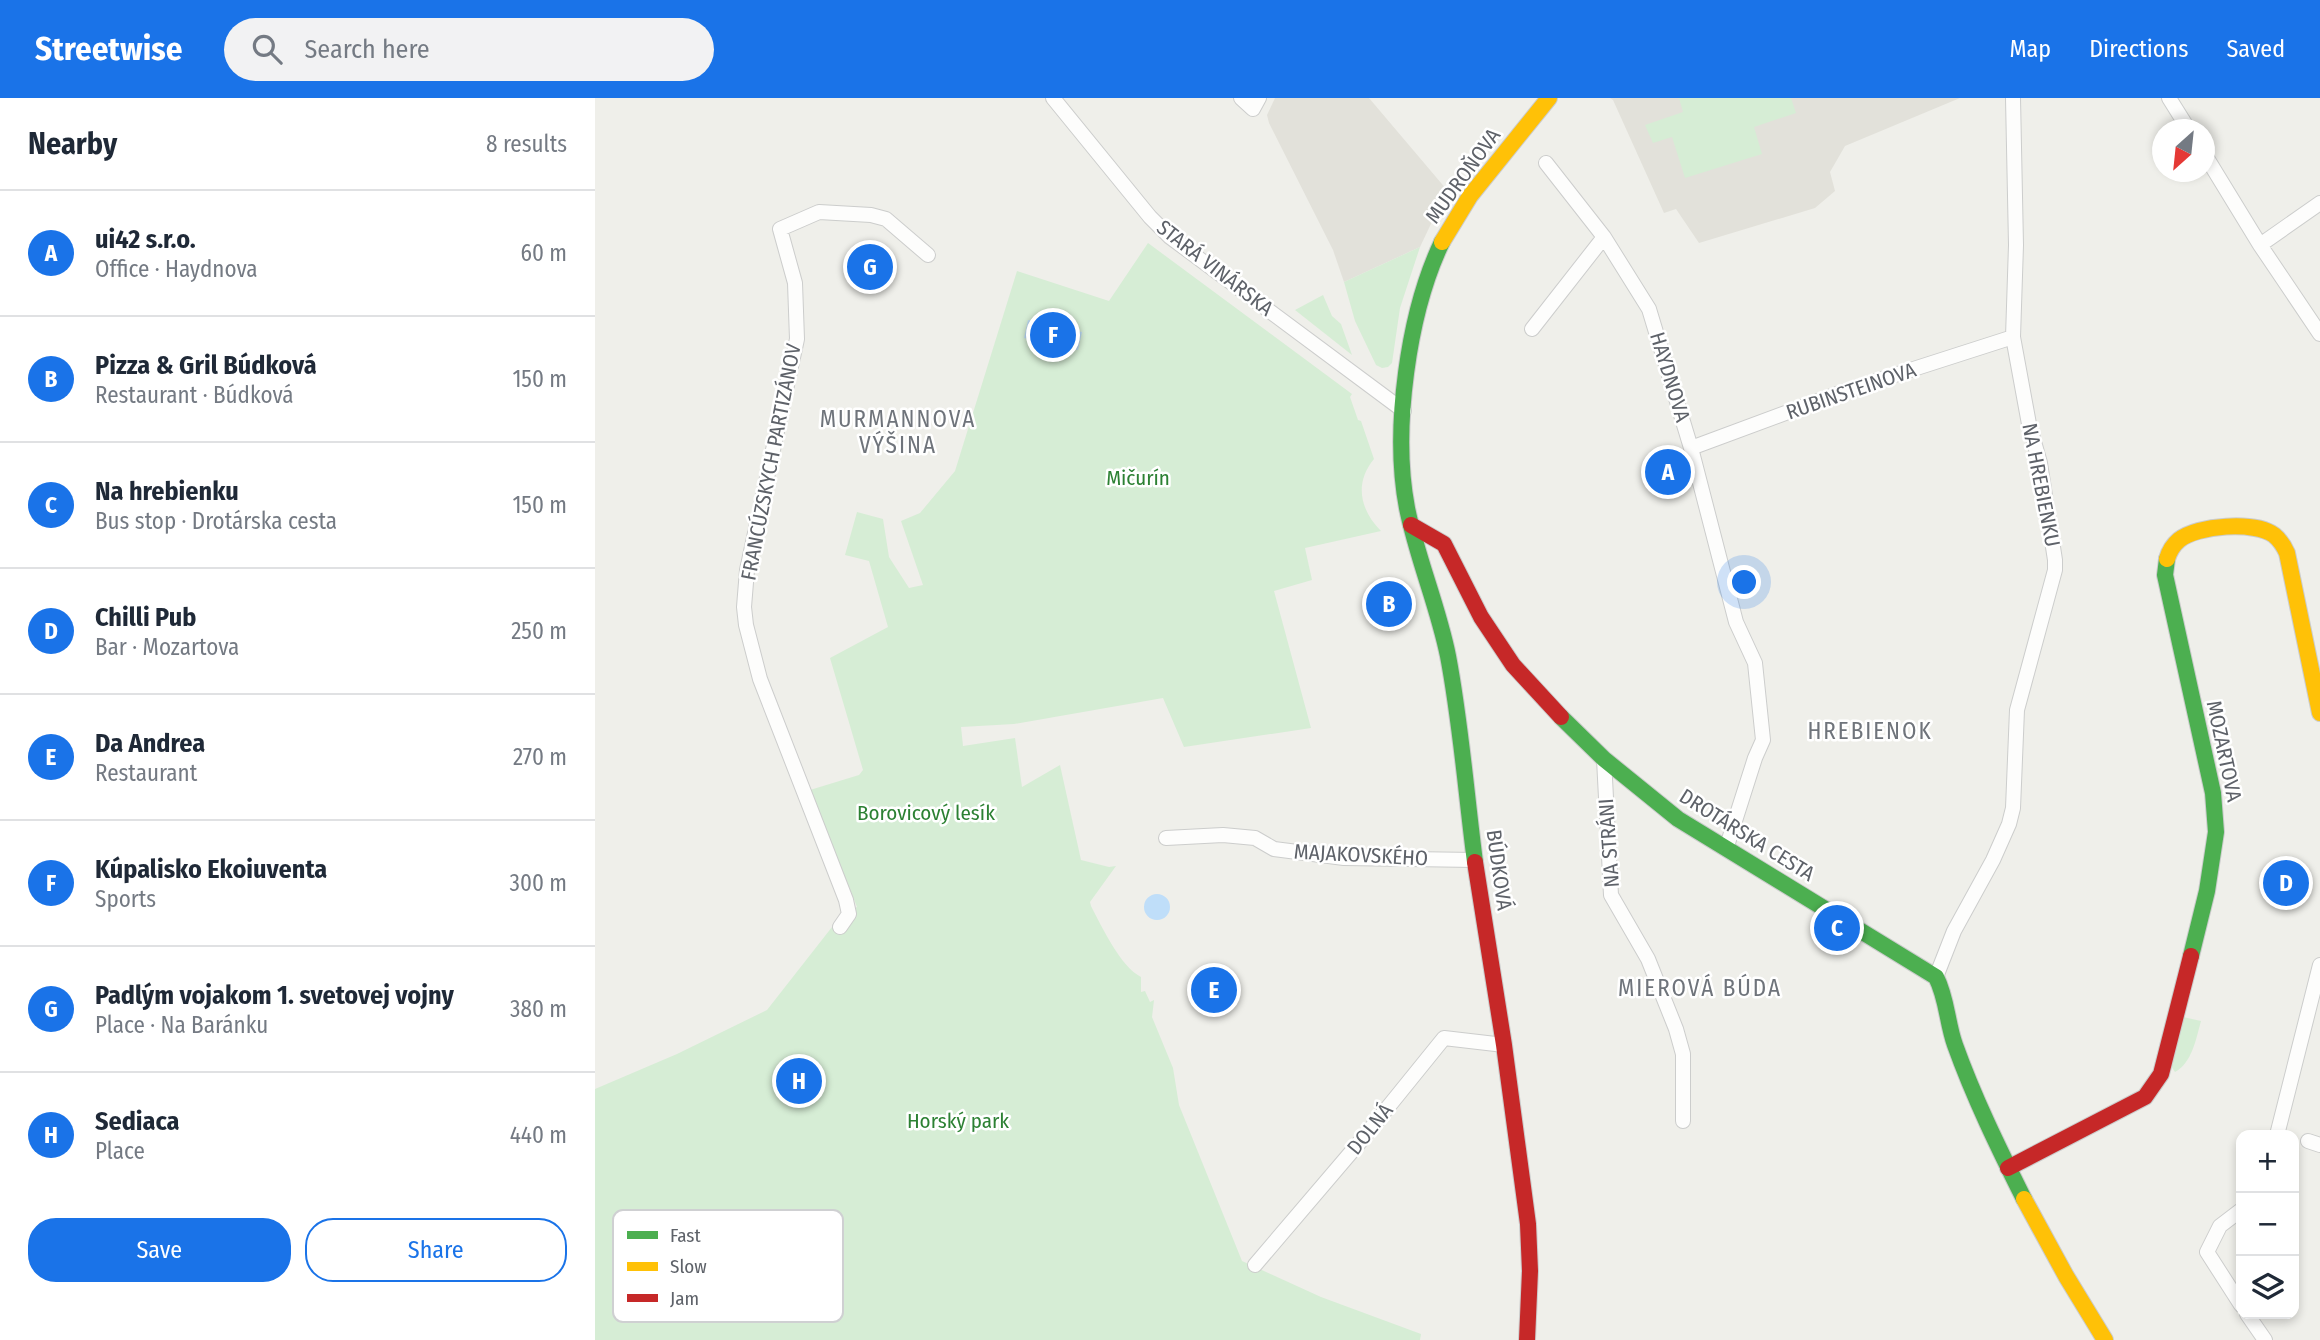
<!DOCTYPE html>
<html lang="en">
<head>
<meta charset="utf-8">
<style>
  body { margin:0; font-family:"Fira Sans Condensed",sans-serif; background:#f2f2f3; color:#1f2937 }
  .controls { position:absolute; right:21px; bottom:21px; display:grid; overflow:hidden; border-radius:14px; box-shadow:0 4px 10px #0003 }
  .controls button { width:63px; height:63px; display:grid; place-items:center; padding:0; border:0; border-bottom:2px solid #e0e1e3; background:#fff; color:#1f2937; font:35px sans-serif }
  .compass { position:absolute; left:1557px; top:21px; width:63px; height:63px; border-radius:50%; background:#fff; box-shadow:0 4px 10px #0003; rotate:207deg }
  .you { position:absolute; left:1150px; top:485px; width:24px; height:24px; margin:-18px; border:5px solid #fff; border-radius:50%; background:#1a73e8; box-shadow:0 0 0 10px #1a73e833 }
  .badge { display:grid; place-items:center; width:46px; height:46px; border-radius:50%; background:#1a73e8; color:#fff; font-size:23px; font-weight:700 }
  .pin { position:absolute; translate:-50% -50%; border:4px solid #fff; box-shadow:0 2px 7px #0006 }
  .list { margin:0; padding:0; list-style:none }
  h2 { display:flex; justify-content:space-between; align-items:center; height:91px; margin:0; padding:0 28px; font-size:30px }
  h2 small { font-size:23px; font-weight:400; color:#747a83 }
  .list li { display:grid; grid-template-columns:46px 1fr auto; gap:21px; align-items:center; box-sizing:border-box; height:126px; padding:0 28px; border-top:2px solid #e0e1e3 }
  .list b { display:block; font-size:26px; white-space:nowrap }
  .list p { margin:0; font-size:23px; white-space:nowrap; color:#747a83 }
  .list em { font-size:23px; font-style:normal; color:#747a83 }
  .actions { display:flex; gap:14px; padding:21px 28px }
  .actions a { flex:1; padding:16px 0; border:2px solid #1a73e8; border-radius:28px; text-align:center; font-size:24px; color:#1a73e8 }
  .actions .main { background:#1a73e8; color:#fff }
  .icon { flex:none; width:38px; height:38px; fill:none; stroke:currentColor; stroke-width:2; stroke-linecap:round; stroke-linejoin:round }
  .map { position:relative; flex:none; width:1725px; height:1242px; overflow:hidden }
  header { display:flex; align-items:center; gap:42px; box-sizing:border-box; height:98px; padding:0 35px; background:#1a73e8; color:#fff }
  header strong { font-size:33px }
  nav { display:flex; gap:38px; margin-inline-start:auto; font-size:24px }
  .search { width:490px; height:63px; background:#f2f2f3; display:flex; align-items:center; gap:18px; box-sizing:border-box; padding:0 24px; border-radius:38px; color:#747a83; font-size:26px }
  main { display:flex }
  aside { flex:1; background:#fff }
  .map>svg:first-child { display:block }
  .education { fill:#e2e1da }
  .green { fill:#d6edd5 }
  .water { fill:#bfdef9 }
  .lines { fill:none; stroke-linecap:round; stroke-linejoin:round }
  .street-casing { stroke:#cccdcc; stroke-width:16 }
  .fast-casing { stroke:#cbcccc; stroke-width:18 }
  .slow-casing { stroke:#cbcccc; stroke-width:18 }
  .jam-casing { stroke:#cbcccc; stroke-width:18 }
  .street { stroke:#fdfdfc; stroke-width:14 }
  .fast { stroke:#4caf50; stroke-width:16 }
  .slow { stroke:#ffc107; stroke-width:16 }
  .jam { stroke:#c62828; stroke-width:16 }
  .labels { text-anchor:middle; stroke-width:5; stroke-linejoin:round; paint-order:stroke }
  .street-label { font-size:21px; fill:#5e6269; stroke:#fff }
  .park-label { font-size:21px; fill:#2c8133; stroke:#fff }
  .neighbourhood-label { font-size:23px; letter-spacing:2px; fill:#6f747b; stroke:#fff }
  .key { fill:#fff; stroke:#cfd0d2; stroke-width:2 }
  .key-label { font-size:19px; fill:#5e6269 }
</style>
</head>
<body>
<header>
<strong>Streetwise</strong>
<div class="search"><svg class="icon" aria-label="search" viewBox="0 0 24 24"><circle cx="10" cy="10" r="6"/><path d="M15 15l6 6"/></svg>Search here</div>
<nav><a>Map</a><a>Directions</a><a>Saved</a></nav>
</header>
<main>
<aside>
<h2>Nearby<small>8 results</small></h2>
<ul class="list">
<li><span class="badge">A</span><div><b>ui42 s.r.o.</b><p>Office · Haydnova</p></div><em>60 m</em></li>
<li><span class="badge">B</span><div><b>Pizza &amp; Gril Búdková</b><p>Restaurant · Búdková</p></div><em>150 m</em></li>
<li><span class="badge">C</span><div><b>Na hrebienku</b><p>Bus stop · Drotárska cesta</p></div><em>150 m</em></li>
<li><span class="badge">D</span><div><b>Chilli Pub</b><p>Bar · Mozartova</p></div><em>250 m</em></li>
<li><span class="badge">E</span><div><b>Da Andrea</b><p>Restaurant</p></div><em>270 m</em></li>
<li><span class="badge">F</span><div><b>Kúpalisko Ekoiuventa</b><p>Sports</p></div><em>300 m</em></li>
<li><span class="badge">G</span><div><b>Padlým vojakom 1. svetovej vojny</b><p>Place · Na Baránku</p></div><em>380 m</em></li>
<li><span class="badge">H</span><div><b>Sediaca</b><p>Place</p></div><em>440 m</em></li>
</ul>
<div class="actions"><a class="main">Save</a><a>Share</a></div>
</aside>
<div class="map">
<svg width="1725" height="1242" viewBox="0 0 1725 1242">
  <rect width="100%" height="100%" fill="#efefea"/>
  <!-- education -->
  <path class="education" d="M680,0H774L852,92L825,149L749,184L738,152L674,25L672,17Z
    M1015,0H1365L1250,48L1235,74L1240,93L1220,110L1104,145L1081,111L1069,115L1018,2Z"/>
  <!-- green -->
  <path class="green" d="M1084,0H1196L1201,15L1159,29L1167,56L1090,80L1077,39L1058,45L1050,27L1088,14Z
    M553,145L757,296L755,299L763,322L766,323L779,361C759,385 765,412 786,433L710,450L717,482L679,493L716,630L589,649L568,600L419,626L366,629L368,648L420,640L427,689L465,667L486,762L514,769L521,768L495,804L496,808C507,829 525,868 546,879V894L550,893L555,904L559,902L557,919L578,970L584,1007L647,1163L726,1199L826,1236L825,1242H0V991L82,956L172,912L248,815L262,809L215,692L264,677L268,672L235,560L293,529L274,463L250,457L262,414L288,421L294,459L314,490L328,487L306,423L325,415L360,373L422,173L514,203Z
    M825,149L805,210L797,265L793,269L787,270L781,267L760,223L749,184Z
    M728,197L737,218L746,226L757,257L700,212Z
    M1588,919L1606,923C1601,941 1597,965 1580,974L1576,968Z"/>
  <!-- water -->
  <path class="water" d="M433,222L487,234L483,252L429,240Z
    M549 809a13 13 0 1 1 26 0a13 13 0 1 1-26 0Z"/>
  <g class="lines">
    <!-- street casing -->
    <g class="street-casing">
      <path id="street" d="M458,0L555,119L575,139L809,313
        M646,0L658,11L664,0
        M1574,0L1594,32
        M1610,57L1665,147L1725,236
        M951,65L1009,139
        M185,131L200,185L202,241L152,472L149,509L151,527L165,581L251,802L254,816L245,829
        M185,131L224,114L276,117L291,121L333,157
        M1665,147L1725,105
        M937,231L1009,139L1054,211L1096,350L1141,524L1160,565L1168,642L1160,660L1131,751
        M1096,350L1250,293L1418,239
        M1009,661L1016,797L1053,861L1081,931L1088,956V1023
        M571,740L628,737L660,740L679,751L749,760L880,762
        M1341,879L1359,833L1398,762L1414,726L1418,710L1422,612L1460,472V462L1445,365L1434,326L1418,239L1421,147L1418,0
        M1682,1037L1725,867
        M1713,1043L1725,1047
        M1646,1112L1625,1128L1612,1154L1646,1207
        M660,1167L764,1045L849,940L909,947
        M1652,1216L1670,1242"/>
    </g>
    <!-- fast casing -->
    <g class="fast-casing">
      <path id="fast" d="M847,144C813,215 797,332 812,410C822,460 843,508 853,558C866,626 871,695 880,764
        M1572,461L1570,477L1618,695L1621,734L1612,793L1596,858
        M966,619L1009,661L1083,721L1341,879C1352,900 1352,925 1360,947C1379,1000 1404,1051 1429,1101"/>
    </g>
    <!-- slow casing -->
    <g class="slow-casing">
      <path id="slow" d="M847,144L875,98L954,0
        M1572,461C1574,454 1578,447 1584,442C1602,427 1660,423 1679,437C1685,442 1689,448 1692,455L1725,615
        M1429,1101L1471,1178L1510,1242"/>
    </g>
    <!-- jam casing -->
    <g class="jam-casing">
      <path id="jam" d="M816,427L849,446L886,519L918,567L966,619
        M880,764L909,947L933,1126L935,1173L932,1242
        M1413,1070L1550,999L1566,976L1596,858"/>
    </g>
    <!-- street -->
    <use href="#street" class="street"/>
    <!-- fast -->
    <use href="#fast" class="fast"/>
    <!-- slow -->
    <use href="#slow" class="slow"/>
    <!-- jam -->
    <use href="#jam" class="jam"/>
  </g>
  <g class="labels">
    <!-- street labels -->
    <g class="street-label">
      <text transform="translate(868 78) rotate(-54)" y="7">MUDROŇOVA</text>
      <text transform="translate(620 170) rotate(38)" y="7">STARÁ VINÁRSKA</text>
      <text transform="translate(1075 279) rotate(73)" y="7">HAYDNOVA</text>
      <text transform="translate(1256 293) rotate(-19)" y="7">RUBINSTEINOVA</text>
      <text transform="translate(176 364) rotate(-79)" y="7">FRANCÚZSKYCH PARTIZÁNOV</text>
      <text transform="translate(1446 387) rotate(79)" y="7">NA HREBIENKU</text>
      <text transform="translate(1629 653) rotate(78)" y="7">MOZARTOVA</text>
      <text transform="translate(1152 737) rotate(32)" y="7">DROTÁRSKA CESTA</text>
      <text transform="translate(1014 745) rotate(-94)" y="7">NA STRÁNI</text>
      <text transform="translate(766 757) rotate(3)" y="7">MAJAKOVSKÉHO</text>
      <text transform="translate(904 772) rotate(82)" y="7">BÚDKOVÁ</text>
      <text transform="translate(775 1031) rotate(-51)" y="7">DOLNÁ</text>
    </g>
    <!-- park labels -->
    <g class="park-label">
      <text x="543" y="387">Mičurín</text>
      <text x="331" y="722">Borovicový lesík</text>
      <text x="363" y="1030">Horský park</text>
    </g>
    <!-- neighbourhood labels -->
    <g class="neighbourhood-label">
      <text x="303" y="329">MURMANNOVA<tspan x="303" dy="26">VÝŠINA</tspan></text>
      <text x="1275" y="641">HREBIENOK</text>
      <text x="1105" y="898">MIEROVÁ BÚDA</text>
    </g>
  </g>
  <!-- legend -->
  <rect x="18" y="1112" width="230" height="112" rx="10" class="key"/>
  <rect x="32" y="1133" width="31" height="8" fill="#4caf50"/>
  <rect x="32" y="1164" width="31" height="9" fill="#ffc107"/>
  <rect x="32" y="1196" width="31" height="8" fill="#c62828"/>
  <g class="key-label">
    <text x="75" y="1144">Fast</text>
    <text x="75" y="1175">Slow</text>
    <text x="75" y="1207">Jam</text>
  </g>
</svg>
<div class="controls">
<button>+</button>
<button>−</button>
<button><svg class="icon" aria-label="layers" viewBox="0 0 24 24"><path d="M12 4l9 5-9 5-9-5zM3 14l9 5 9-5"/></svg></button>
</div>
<svg class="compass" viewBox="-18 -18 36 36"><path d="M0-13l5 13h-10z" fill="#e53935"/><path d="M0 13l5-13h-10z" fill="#747a83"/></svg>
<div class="you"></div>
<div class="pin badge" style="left:1073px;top:374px">A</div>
<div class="pin badge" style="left:794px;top:506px">B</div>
<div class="pin badge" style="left:1242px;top:830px">C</div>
<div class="pin badge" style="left:1691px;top:785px">D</div>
<div class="pin badge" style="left:619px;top:892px">E</div>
<div class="pin badge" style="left:458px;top:237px">F</div>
<div class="pin badge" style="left:275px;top:169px">G</div>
<div class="pin badge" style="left:204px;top:983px">H</div>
</div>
</main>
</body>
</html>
